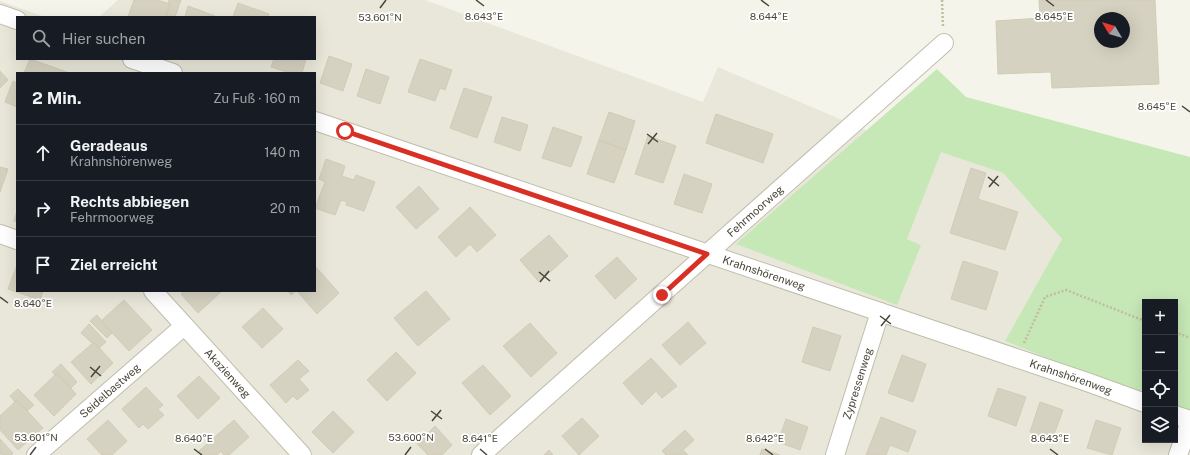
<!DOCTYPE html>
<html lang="de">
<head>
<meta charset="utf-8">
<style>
  body { margin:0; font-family:"Public Sans",sans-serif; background:#20242c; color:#f1f3f6 }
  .controls { position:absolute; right:12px; bottom:12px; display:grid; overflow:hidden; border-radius:0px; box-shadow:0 4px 16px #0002 }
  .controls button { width:36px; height:36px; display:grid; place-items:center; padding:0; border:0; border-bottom:1px solid #363941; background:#171b24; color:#f1f3f6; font:20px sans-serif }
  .compass { position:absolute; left:1094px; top:12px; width:36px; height:36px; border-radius:50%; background:#171b24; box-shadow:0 4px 16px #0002; rotate:308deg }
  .stop { position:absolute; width:12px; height:12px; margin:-9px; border:3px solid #d93025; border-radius:50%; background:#fff }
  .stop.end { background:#d93025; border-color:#fff; box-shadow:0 1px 4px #0008 }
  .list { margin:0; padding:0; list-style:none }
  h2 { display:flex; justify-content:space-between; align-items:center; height:52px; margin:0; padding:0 16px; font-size:17px }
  h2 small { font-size:13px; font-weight:400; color:#9ea1a6 }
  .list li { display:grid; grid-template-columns:26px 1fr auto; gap:12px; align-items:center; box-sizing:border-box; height:56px; padding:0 16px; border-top:1px solid #363941 }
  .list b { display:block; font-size:15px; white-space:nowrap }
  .list p { margin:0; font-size:13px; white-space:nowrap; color:#9ea1a6 }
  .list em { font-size:13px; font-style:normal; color:#9ea1a6 }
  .icon { flex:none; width:22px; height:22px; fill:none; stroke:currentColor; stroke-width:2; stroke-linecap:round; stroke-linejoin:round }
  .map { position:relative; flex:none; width:1190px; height:455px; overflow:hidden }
  .search { position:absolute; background:#171b24; box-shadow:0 4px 16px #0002; left:16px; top:16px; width:300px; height:44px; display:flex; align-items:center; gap:10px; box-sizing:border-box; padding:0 14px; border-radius:0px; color:#9ea1a6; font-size:15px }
  .panel { position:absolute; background:#171b24; box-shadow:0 4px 16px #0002; left:16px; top:72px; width:300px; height:220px; border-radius:0px }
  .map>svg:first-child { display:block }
  .residential { fill:#e8e7d9; fill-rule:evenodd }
  .green { fill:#c6e7b6 }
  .building { fill:#d6d2c1; stroke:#d0ccb4; fill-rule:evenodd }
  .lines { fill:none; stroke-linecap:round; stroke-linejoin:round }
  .minor-casing { stroke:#c0bead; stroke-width:20 }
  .path { stroke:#c1bd9f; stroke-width:2.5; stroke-dasharray:2 2; stroke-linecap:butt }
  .minor { stroke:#fff; stroke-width:18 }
  .route { stroke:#d93025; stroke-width:5 }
  .ticks { fill:none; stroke:#494639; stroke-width:1.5 }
  .labels { text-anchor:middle; stroke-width:3.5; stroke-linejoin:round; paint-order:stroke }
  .street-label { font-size:11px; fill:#494639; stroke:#fff }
  .ticks-label { font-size:10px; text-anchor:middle; fill:#494639; stroke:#fff; stroke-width:3.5; stroke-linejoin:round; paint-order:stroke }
</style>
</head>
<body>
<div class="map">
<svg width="1190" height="455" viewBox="0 0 1190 455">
  <rect width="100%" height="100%" fill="#f5f4eb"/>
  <!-- residential -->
  <path class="residential" d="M118,0H425L703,102L718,67L868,131L737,244L921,245L907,239L941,151L1003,173L1062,239L1005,341L1145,398V440H1175V410L1190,416V455H0V1L45,17H17V59H315V17H99ZM17,73H315V291H17Z"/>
  <!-- green -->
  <path class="green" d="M937,69L966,97L1190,157V416L1175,410V302H1145V398L1005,341L1062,239L1003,173L941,152L907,239L921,245L897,305L736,244Z"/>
  <!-- building -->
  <path class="building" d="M134,0H157L170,4L166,17H128Z
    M169,0H181L175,17H166L170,4H168Z
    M1039,0H1155L1159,84L1052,88L1051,72L998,74L996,21L1040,18ZM1100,18H1124V42H1100Z
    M238,3L269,14L268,17H233Z
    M188,6L215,16V17H185Z
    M329,56L352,64L343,91L320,83Z
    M30,59L67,72L66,73H24Z
    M274,59H306L302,73H290L271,67Z
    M420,59L452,70L445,90L440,88L435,101L408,92Z
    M366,69L389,77L380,104L357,96Z
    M0,71L8,80L0,88Z
    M13,81L17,83V107L5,102Z
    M464,88L492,97L477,138L450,128Z
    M609,112L635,121L626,150L599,140Z
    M716,114L773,134L763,163L706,143Z
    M502,117L528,125L520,151L494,142Z
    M553,127L582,137L571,167L542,158Z
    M648,136L676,146L663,183L635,174Z
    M599,140L626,150L614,183L587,174Z
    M326,159L345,166L342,176L354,180L356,175L375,182L364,211L346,205L347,202L341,200L335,215L315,208L325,182L319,179Z
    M0,167L8,169L0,192Z
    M971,168L986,173L978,199L1018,212L1005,250L950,233Z
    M684,174L712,184L702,213L674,204Z
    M419,186L439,209L416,229L396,207Z
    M470,207L496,235L477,252L470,244L456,257L438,237Z
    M17,211V222L14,221Z
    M549,235L568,256L539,282L520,260Z
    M617,257L637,279L615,299L595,276Z
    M963,261L998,272L986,310L951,299Z
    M17,265V291H43L40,300L8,289Z
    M315,266L339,293L317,314L297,291H315Z
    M185,291H222L198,313L181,294Z
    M288,291H296L291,295Z
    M426,291L450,319L418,346L394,318Z
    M124,300L152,330L129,351L101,321Z
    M263,308L283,329L262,348L242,327Z
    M97,315L112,333L107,338L90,321Z
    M688,322L706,343L680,365L662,345Z
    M530,323L557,353L531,377L503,346Z
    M89,324L106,342L99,348L94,342L92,343L81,333Z
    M813,327L841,336L830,371L802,362Z
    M94,342L113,363L91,384L71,362Z
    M396,352L416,373L387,401L367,380Z
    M902,355L926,364L913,402L888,393Z
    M651,358L677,386L662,398L656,391L642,405L623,383Z
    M298,360L309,371L299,379L309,390L297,400L293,396L286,403L270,385Z
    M61,364L77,382L71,388L57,373L55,375L52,372Z
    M483,365L511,396L490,415L462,383Z
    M57,373L76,394L54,416L34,395Z
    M199,376L220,398L198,419L177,396Z
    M146,387L163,405L158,409L164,415L148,429L143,424L139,428L122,409Z
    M998,388L1026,397L1016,426L988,416Z
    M18,389L34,405L27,411L17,400L15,402L10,396Z
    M17,400L43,428L18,450L0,430V416Z
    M1040,402L1063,410L1052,440L1030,432Z
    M333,411L354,432L333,453L312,432Z
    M881,417L916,431L908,452L890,445L886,455H866Z
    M582,418L599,436L579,455L562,436Z
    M786,419L808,427L800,450L778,442Z
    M108,420L127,441L112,455H102L87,439Z
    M234,420L249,437L229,455H224L221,451L217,455H203L199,451Z
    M1096,420L1121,428L1112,455L1087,448Z
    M435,426L452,445L442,455H428L417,444Z
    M685,430L694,440L683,450L688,455H666L662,451Z
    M0,439L13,453L11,455L0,454Z
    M762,449L780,455H760Z
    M549,450L553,455H544Z"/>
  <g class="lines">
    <!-- minor casing -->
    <g class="minor-casing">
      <g id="minor">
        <path d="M0,14L17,20"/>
        <path d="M132,59L173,73"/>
        <path id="s1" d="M315,121L1087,382L1145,403"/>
        <path d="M0,234L17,240"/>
        <path id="s2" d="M153,291L302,455"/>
        <path d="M1175,415L1190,420"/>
        <path id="s3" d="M36,455L184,326"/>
        <path id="s4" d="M481,455L944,43"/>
        <path id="s5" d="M835,455L880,312"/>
        <path d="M1178,455L1190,422"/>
      </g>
    </g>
    <!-- path -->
    <path class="path" d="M942,0L943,27
      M1175,332L1190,338
      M1024,343L1045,297L1066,290L1145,321"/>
    <!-- minor -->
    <use href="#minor" class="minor"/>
  </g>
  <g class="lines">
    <!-- route -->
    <path class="route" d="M345,131L707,254L662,295"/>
  </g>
  <!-- ticks -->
  <path class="ticks" d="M476,0L484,6M761,0L769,6M1046,0L1054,6M380,8L386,0M1182,106L1190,112M647,134L658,142M648,144L657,133M988,177L999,186M989,187L998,176M539,272L550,281M540,282L549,271M0,297L8,303M880,316L891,324M881,326L890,315M90,367L101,376M91,377L100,366M431,411L442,419M432,421L441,410M194,449L202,455M480,449L487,455M765,449L773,455M1050,449L1058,455M30,455L36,447M405,455L411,447"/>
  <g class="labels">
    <!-- street labels -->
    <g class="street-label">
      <text dy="4" stroke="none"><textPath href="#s4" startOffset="367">Fehrmoorweg</textPath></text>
      <text dy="4" stroke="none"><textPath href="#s1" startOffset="474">Krahnshörenweg</textPath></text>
      <text dy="4" stroke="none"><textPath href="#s2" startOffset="111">Akazienweg</textPath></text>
      <text dy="4" stroke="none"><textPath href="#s1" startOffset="798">Krahnshörenweg</textPath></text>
      <text dy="4" stroke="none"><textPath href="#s5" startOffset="75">Zypressenweg</textPath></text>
      <text dy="4" stroke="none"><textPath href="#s3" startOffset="98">Seidelbastweg</textPath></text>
    </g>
  </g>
  <g class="ticks-label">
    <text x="769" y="20">8.644°E</text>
    <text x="484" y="20">8.643°E</text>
    <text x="1054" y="20">8.645°E</text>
    <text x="380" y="21">53.601°N</text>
    <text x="1157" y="110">8.645°E</text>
    <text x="33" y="307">8.640°E</text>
    <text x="36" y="441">53.601°N</text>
    <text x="411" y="441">53.600°N</text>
    <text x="194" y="442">8.640°E</text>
    <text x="480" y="442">8.641°E</text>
    <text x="765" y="442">8.642°E</text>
    <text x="1050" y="442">8.643°E</text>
  </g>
</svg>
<div class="controls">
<button>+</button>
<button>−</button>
<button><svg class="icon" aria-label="locate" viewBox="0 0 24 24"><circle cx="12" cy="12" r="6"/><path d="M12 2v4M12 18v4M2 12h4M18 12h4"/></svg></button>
<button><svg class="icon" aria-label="layers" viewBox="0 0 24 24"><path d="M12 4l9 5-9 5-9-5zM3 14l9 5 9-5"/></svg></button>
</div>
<svg class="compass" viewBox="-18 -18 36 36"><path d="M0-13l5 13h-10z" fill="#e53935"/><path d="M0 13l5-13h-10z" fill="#9ea1a6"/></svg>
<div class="stop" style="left:345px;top:131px"></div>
<div class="stop end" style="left:662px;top:295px"></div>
<div class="search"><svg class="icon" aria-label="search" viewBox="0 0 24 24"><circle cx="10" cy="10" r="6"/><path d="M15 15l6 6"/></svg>Hier suchen</div>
<section class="panel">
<h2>2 Min.<small>Zu Fuß · 160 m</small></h2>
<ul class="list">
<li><svg class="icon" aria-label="ahead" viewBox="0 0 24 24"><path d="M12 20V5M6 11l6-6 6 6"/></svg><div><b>Geradeaus</b><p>Krahnshörenweg</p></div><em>140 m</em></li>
<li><svg class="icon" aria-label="right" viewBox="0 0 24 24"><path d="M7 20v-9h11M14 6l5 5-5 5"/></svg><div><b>Rechts abbiegen</b><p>Fehrmoorweg</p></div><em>20 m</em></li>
<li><svg class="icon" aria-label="arrive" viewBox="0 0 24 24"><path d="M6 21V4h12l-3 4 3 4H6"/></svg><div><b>Ziel erreicht</b></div></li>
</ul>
</section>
</div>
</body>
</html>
